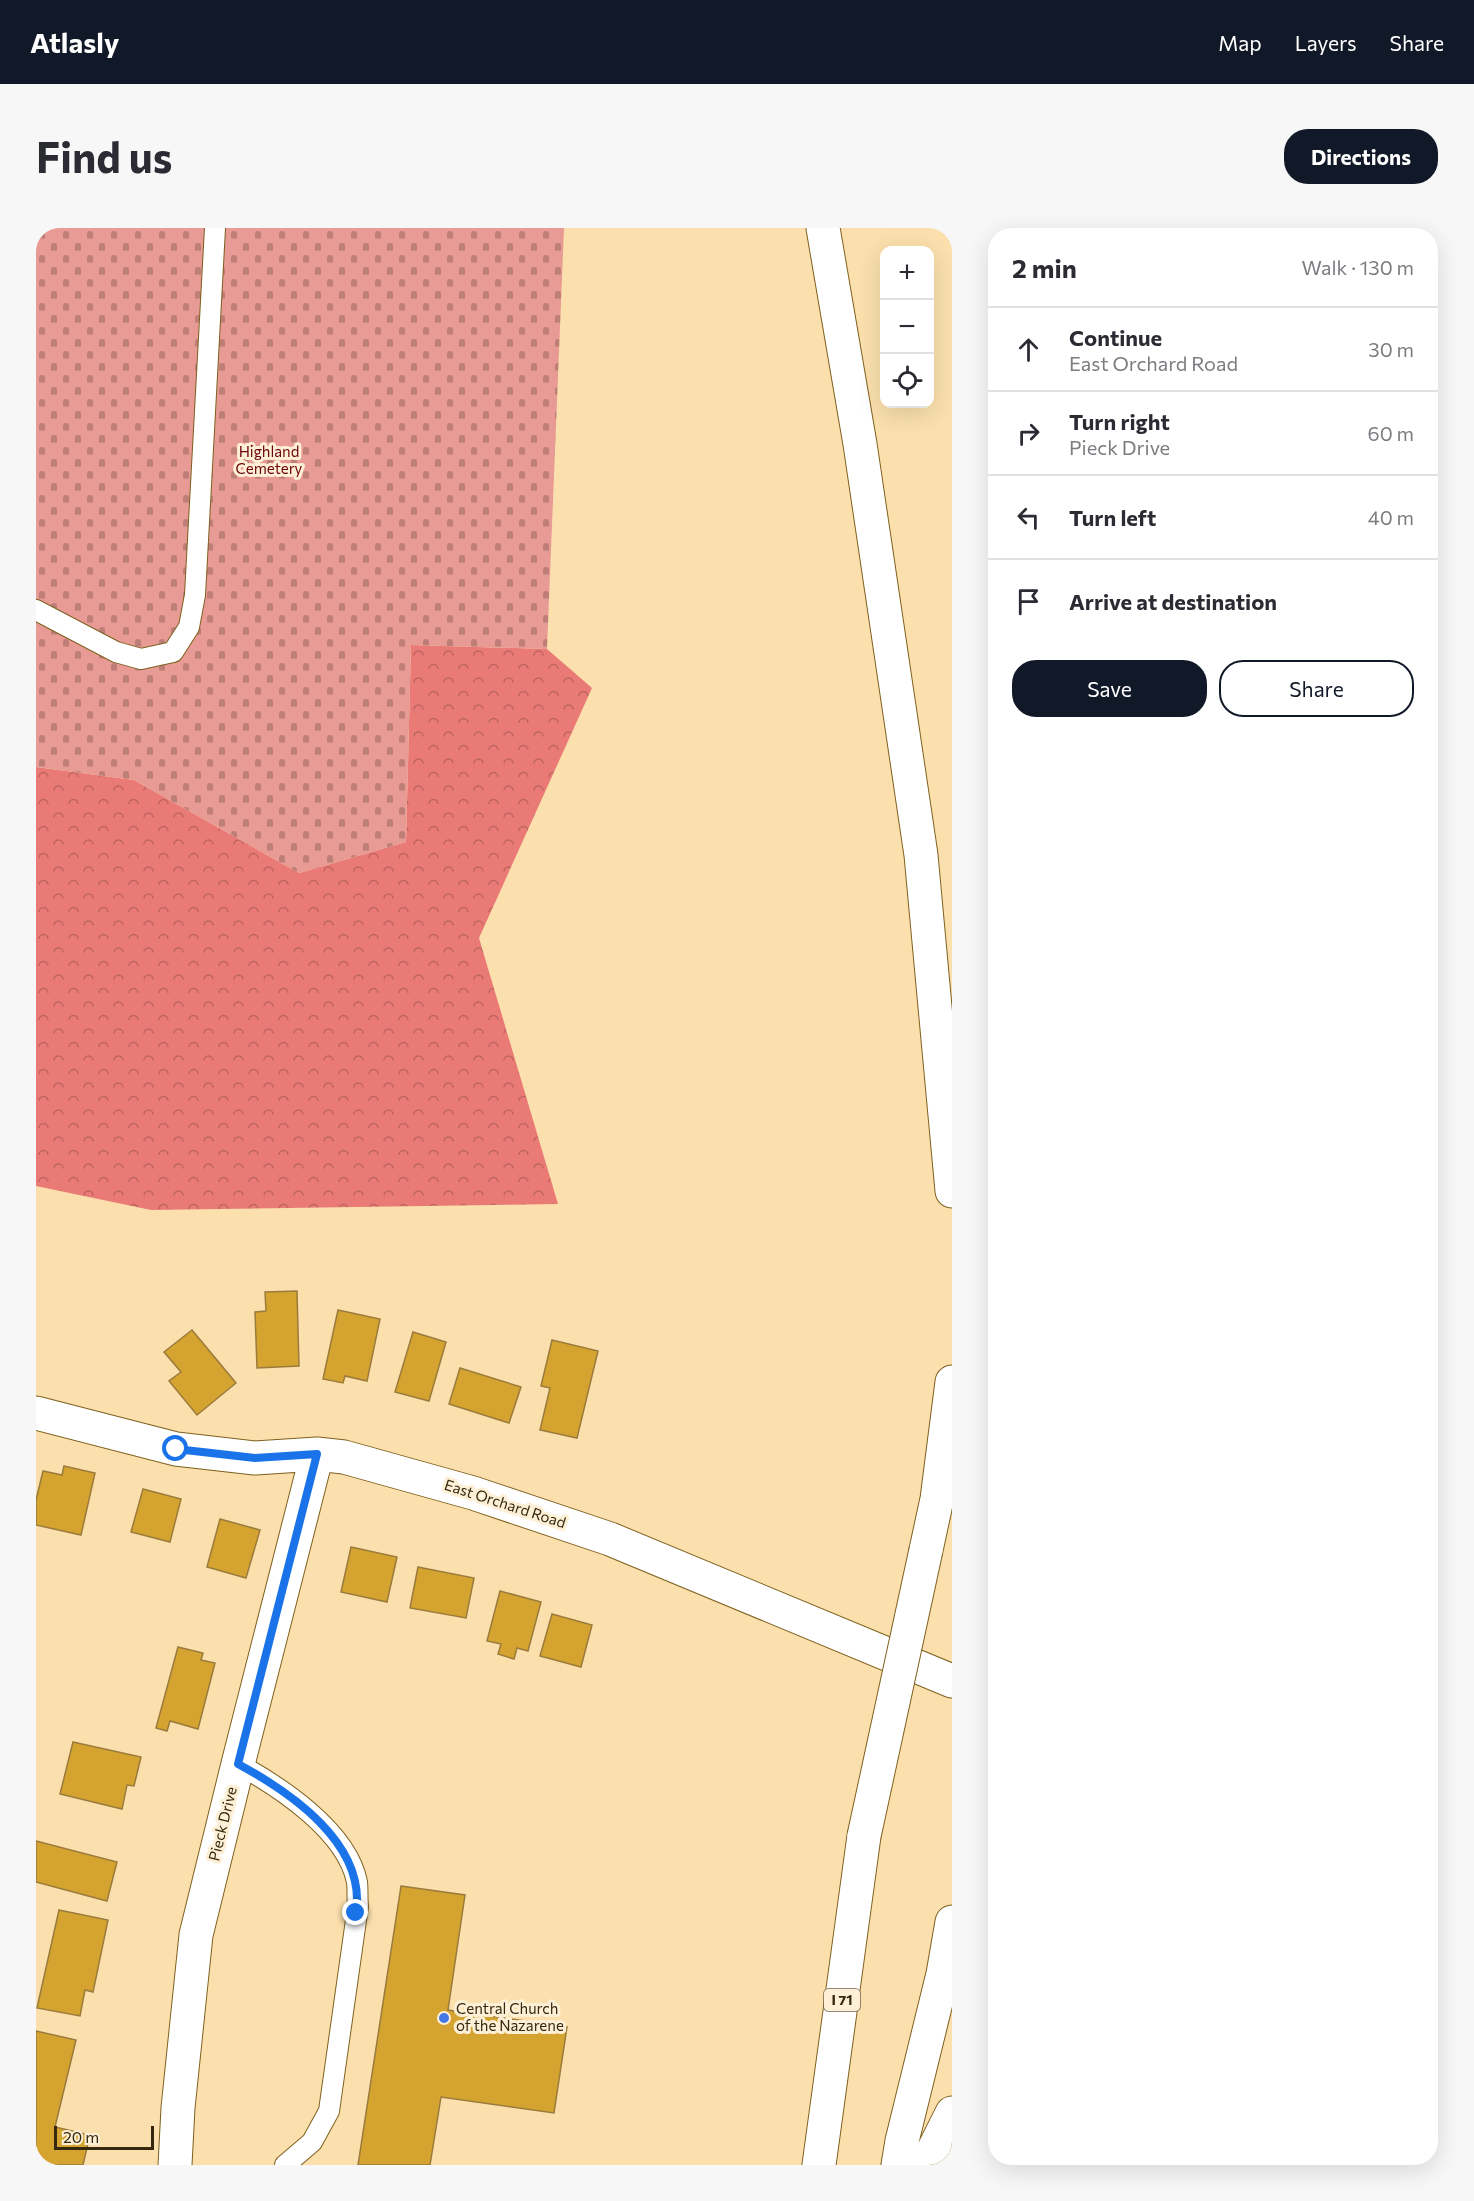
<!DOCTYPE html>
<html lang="en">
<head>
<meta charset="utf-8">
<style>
  body { margin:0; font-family:Commissioner,sans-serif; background:#f7f7f7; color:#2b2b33 }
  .controls { position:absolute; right:18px; top:18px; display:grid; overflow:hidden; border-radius:12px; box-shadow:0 6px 24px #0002 }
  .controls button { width:54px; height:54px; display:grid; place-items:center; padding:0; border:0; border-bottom:2px solid #e1e1e2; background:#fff; color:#2b2b33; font:30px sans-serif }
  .scale { position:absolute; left:18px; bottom:15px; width:100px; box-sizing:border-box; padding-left:6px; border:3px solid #35280e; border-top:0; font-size:16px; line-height:21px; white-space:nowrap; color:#35280e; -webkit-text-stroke:4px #fdf0d6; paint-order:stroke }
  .stop { position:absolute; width:18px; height:18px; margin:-14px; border:4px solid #1a73e8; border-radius:50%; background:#fff }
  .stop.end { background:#1a73e8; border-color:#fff; box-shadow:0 2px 6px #0008 }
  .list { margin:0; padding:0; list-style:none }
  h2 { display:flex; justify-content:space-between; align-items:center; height:78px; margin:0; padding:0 24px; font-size:26px }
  h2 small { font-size:20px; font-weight:400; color:#7c7c81 }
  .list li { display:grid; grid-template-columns:39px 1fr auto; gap:18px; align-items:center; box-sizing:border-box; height:84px; padding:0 24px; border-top:2px solid #e1e1e2 }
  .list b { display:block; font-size:22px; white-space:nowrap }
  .list p { margin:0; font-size:20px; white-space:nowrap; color:#7c7c81 }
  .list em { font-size:20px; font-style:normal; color:#7c7c81 }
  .actions { display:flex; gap:12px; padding:18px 24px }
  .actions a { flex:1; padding:14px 0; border:2px solid #111827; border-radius:24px; text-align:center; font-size:21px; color:#111827 }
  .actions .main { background:#111827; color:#fff }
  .icon { flex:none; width:33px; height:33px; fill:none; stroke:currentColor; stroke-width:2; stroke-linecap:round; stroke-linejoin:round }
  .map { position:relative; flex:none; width:916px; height:1937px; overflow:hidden; border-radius:24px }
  header { display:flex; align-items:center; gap:36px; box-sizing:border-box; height:84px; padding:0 30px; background:#111827; color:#fff }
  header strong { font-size:28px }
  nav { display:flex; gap:33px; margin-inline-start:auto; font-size:21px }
  .intro { display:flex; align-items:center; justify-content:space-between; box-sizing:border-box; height:144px; padding:0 36px }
  h1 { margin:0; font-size:42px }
  .button { padding:15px 27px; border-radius:24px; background:#111827; color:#fff; font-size:21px; font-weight:700 }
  main { display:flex; gap:36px; padding:0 36px }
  aside { flex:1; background:#fff; border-radius:24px; box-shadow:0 6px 24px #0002 }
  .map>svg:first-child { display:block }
  .forest { fill:url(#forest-crowns) }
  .cemetery { fill:url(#cemetery-stones) }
  .building { fill:#d5a32f; stroke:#9a7b3c; stroke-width:1.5 }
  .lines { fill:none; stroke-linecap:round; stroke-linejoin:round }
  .service-casing { stroke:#7e601e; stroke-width:22 }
  .minor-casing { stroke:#7e601e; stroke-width:35 }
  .motorway-casing { stroke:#7e601e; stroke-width:35 }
  .service { stroke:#fff; stroke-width:20 }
  .minor { stroke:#fff; stroke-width:33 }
  .motorway { stroke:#fff; stroke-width:33 }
  .motorway-bridge-casing { stroke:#7e601e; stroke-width:35; stroke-linecap:butt }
  .motorway-bridge { stroke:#fff; stroke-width:33 }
  .route { stroke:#1a73e8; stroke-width:8 }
  .poi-dot { fill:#4477e8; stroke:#fdf0d6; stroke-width:2 }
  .labels { text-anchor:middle; stroke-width:6; stroke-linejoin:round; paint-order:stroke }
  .shield { fill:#fdf0d6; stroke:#71644a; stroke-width:1.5 }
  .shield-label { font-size:14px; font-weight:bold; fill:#35280e }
  .park-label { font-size:15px; fill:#6b000f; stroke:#fdf0d6 }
  .street-label { font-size:15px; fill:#35280e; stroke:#fdf0d6 }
  .poi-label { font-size:15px; fill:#35280e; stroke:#fdf0d6; text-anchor:start }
</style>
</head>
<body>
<header>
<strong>Atlasly</strong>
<nav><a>Map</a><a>Layers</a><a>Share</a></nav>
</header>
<div class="intro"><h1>Find us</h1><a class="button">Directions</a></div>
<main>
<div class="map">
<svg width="916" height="1937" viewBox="0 0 916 1937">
  <defs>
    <pattern id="forest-crowns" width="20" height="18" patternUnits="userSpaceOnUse" patternTransform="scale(1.5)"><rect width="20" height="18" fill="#e97a76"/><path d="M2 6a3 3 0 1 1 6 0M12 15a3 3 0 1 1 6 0" fill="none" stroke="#be645f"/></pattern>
    <pattern id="cemetery-stones" width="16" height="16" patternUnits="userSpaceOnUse" patternTransform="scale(1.5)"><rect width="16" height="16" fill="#e89a95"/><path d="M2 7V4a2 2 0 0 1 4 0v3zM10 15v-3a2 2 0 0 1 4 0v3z" fill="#bd7e78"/></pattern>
  </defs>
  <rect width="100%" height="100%" fill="#fbe0ad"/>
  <!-- forest -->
  <path class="forest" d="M375,417L511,421L556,460L443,710L522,976L115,982L0,958V539L98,552L263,645L370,614Z"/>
  <!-- cemetery -->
  <path class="cemetery" d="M0,0H528L511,421L375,417L370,614L263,645L98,552L0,539Z"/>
  <!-- building -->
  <path class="building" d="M261,1063L263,1138L221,1140L219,1084L230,1083L229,1064Z
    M302,1082L344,1091L331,1153L309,1148L307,1155L287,1151Z
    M156,1102L200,1155L161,1187L133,1153L145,1144L128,1124Z
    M377,1104L410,1114L393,1173L359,1164Z
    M516,1112L562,1123L541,1210L504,1202L514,1160L505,1158Z
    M424,1140L485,1159L473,1195L413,1176Z
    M28,1238L59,1245L45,1307L0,1297V1272L7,1243L26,1247Z
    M107,1261L145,1271L134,1314L95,1304Z
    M184,1291L224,1302L210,1350L171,1339Z
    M315,1319L361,1329L351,1374L305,1364Z
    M382,1339L438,1350L430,1390L374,1380Z
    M464,1363L505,1374L492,1423L481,1420L478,1431L462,1426L465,1416L451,1413Z
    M516,1386L556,1397L545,1439L504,1428Z
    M142,1419L167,1425L165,1432L179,1435L162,1501L134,1493L131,1503L120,1500Z
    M37,1514L105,1529L98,1558L91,1557L86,1581L24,1566Z
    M0,1613L81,1634L71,1673L0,1654Z
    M365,1658L429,1667L412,1782L531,1799L518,1885L405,1869L394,1937H322Z
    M23,1682L72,1692L57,1764L49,1762L44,1788L1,1780Z
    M0,1803L40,1812L19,1899L54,1907L47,1937H0Z"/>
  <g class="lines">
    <!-- service casing -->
    <g class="service-casing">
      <path id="service" d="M0,382L80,424L105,431L137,424L153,399L159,367L179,0
        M202,1536C244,1559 311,1603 321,1654C322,1662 321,1670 322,1678L293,1883L276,1914L249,1937"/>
    </g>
    <!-- minor casing -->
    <g class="minor-casing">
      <path id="minor" d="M0,1185L140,1221L219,1230L281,1226L308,1229L437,1265L574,1311L916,1453
        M139,1937L142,1880L160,1707L202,1536L281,1226"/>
    </g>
    <!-- motorway casing -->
    <g class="motorway-casing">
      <path id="motorway" d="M787,0L824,216L885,627L916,963
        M890,1322L901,1271L916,1154
        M783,1937L828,1608
        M862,1937L866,1913L907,1746L916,1694
        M890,1937L916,1885"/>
    </g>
    <!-- service -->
    <use href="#service" class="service"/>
    <!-- minor -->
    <use href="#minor" class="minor"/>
    <!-- motorway -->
    <use href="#motorway" class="motorway"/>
    <!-- motorway-bridge casing -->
    <g class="motorway-bridge-casing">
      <path id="motorway-bridge" d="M828,1608L890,1322"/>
    </g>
    <!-- motorway-bridge -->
    <use href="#motorway-bridge" class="motorway-bridge"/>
  </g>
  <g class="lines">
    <!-- route -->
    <path class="route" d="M140,1221L219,1230L281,1226L202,1536C254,1564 331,1616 320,1685"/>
  </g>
  <!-- markers -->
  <circle class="poi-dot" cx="408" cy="1790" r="6"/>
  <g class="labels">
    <!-- shield labels -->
    <rect class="shield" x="788" y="1761" width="36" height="22" rx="4.5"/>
    <g class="shield-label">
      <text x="806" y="1777">I 71</text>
    </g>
    <!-- park labels -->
    <g class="park-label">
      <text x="233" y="229">Highland<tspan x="233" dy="17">Cemetery</tspan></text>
    </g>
    <!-- street labels -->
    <g class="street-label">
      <text transform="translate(469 1276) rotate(18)" y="5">East Orchard Road</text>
      <text transform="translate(187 1596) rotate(-76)" y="5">Pieck Drive</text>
    </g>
    <!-- poi labels -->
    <g class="poi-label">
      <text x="420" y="1786">Central Church<tspan x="420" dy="17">of the Nazarene</tspan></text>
    </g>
  </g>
</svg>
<div class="controls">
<button>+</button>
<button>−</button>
<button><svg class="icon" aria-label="locate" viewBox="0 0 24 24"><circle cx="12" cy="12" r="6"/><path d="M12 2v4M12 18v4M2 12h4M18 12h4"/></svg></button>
</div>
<div class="scale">20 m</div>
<div class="stop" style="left:140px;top:1221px"></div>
<div class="stop end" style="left:320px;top:1685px"></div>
</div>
<aside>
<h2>2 min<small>Walk · 130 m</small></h2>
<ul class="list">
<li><svg class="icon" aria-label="ahead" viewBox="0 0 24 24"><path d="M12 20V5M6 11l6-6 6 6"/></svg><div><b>Continue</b><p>East Orchard Road</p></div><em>30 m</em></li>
<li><svg class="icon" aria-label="right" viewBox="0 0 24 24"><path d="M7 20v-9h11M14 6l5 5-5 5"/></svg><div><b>Turn right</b><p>Pieck Drive</p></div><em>60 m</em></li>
<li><svg class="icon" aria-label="left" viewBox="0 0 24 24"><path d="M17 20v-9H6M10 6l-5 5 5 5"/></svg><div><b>Turn left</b></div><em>40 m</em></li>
<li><svg class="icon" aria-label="arrive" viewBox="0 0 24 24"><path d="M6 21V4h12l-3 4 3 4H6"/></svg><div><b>Arrive at destination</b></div></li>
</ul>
<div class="actions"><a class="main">Save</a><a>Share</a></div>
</aside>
</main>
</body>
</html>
